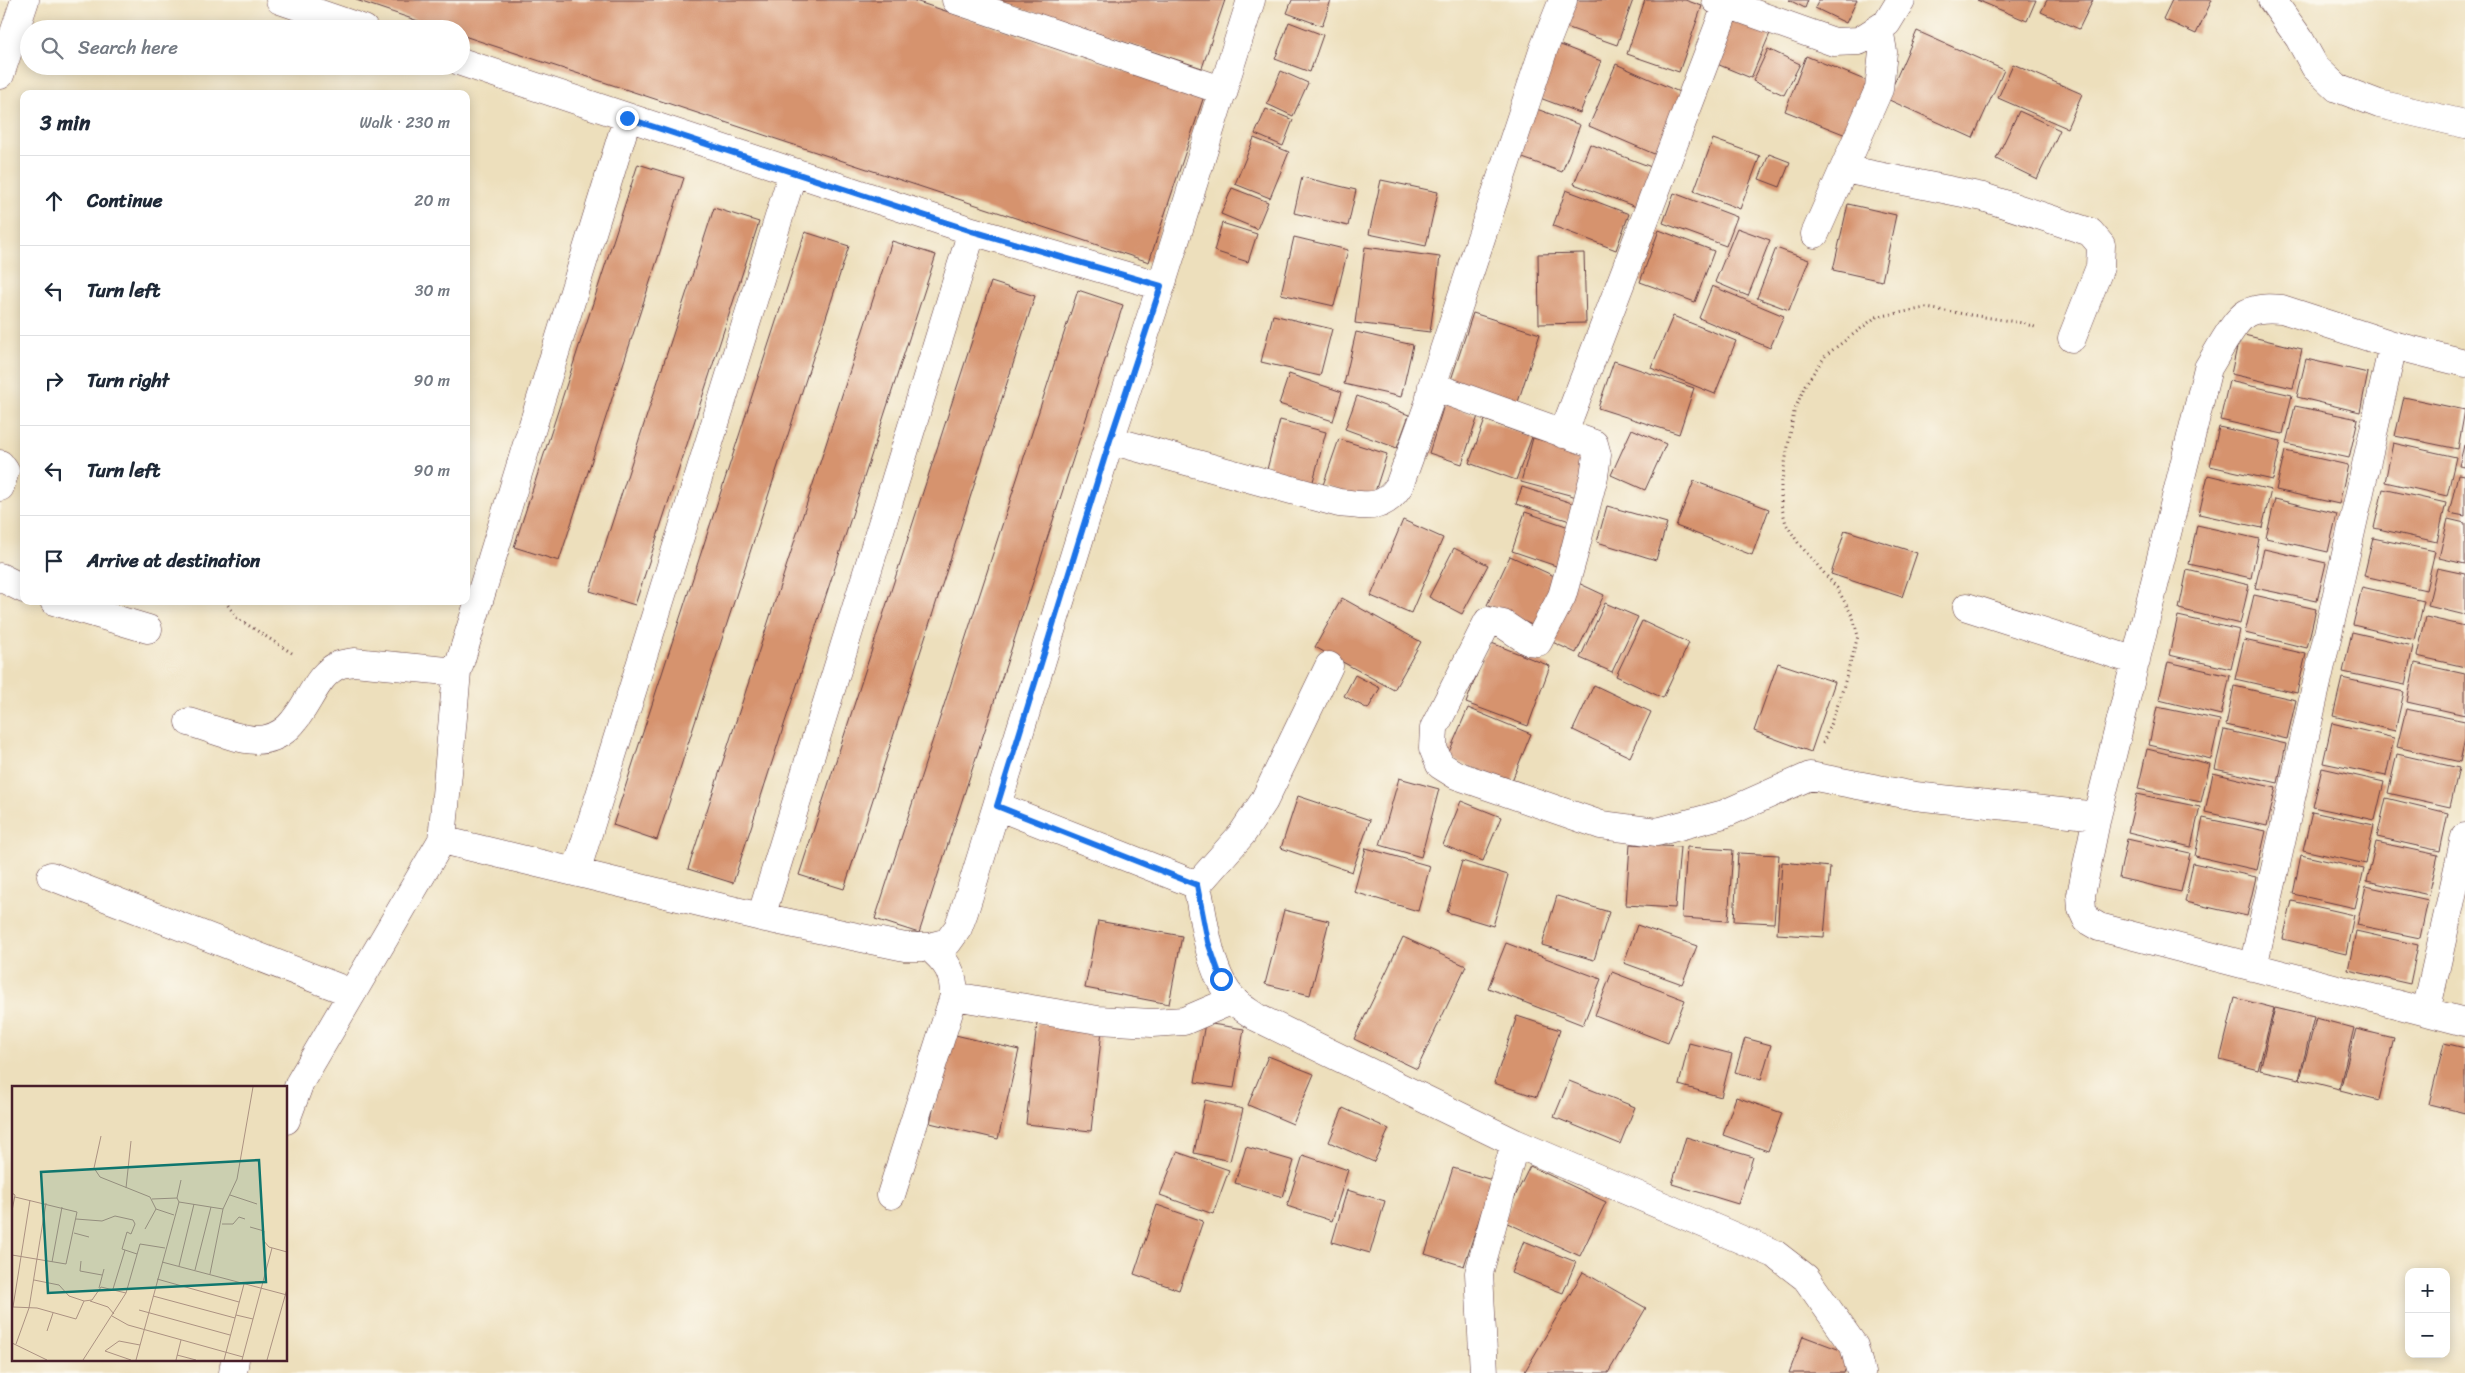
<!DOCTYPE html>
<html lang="en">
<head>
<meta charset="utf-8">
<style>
  body { margin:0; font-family:Sriracha,sans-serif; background:#f6f6f7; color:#1f2937 }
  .controls { position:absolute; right:15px; bottom:15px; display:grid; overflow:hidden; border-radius:10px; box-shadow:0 2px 12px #0003 }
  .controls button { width:45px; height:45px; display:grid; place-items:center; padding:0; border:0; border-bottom:1px solid #e0e1e3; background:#fff; color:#1f2937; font:25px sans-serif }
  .stop { position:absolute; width:15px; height:15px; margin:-11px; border:4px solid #1a73e8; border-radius:50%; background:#fff }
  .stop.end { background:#1a73e8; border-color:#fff; box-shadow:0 1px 5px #0008 }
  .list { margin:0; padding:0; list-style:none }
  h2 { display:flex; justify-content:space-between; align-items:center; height:65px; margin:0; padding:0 20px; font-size:21px }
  h2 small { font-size:16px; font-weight:400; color:#747a83 }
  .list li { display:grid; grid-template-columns:32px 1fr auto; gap:15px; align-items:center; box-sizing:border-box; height:90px; padding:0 20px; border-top:1px solid #e0e1e3 }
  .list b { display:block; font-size:19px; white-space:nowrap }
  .list em { font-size:16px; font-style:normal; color:#747a83 }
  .icon { flex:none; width:28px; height:28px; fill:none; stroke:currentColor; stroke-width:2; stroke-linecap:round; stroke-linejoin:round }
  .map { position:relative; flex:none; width:2465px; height:1373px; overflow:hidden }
  .search { position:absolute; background:#fff; box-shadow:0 2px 12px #0003; left:20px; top:20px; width:450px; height:55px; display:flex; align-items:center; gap:12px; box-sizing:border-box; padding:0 18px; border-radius:28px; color:#747a83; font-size:19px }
  .panel { position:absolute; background:#fff; box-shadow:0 2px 12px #0003; left:20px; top:90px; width:450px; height:515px; border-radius:10px }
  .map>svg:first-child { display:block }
  .building { fill:#d6936e }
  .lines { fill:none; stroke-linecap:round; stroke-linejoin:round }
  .street-casing { stroke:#623c41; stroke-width:29 }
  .path { stroke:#623c41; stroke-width:3; stroke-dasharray:1 4; stroke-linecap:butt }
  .street { stroke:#fff; stroke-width:28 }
  .route { stroke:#1a73e8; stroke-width:6 }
  .inset-road { fill:none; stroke:#ac9282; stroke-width:1 }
  .view { fill:#0f766e; fill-opacity:0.15; stroke:#0f766e; stroke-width:2.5 }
  .inset-edge { fill:none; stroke:#4a1f2b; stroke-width:2.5 }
</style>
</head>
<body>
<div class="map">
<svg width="2465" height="1373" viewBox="0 0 2465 1373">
  <rect width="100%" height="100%" fill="#fbf7ec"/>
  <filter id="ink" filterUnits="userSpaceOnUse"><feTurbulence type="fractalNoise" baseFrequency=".02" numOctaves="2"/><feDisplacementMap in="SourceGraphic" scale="10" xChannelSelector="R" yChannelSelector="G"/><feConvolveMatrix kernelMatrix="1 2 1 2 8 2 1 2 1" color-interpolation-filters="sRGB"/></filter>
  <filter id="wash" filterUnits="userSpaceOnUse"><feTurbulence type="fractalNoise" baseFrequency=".0096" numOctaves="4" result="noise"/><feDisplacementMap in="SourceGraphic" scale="20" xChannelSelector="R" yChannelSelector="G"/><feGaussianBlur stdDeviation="1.12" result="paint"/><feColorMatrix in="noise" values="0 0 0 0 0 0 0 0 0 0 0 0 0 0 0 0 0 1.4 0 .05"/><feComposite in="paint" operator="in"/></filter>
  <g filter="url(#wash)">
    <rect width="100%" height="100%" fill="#eddfbc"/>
    <g id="blocks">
      <!-- building -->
      <path class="building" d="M356,0H912L1204,96L1149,262L461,35V29H442Z
        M997,0H1225L1202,68Z
        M1292,0H1331L1322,26L1287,13Z
        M1575,0H1633L1617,45L1566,27Z
        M1645,0H1685L1702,6L1679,72L1627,54Z
        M1789,0H1808L1805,8Z
        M1819,0H1857L1846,23L1815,8Z
        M1977,0H2036L2027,21Z
        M2047,0H2093L2079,29L2041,12Z
        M2172,0H2212L2196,34L2163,19Z
        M1732,15L1771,31L1751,78L1712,62Z
        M1289,22L1323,35L1310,72L1275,59Z
        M1917,31L2004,70L1973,138L1887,99Z
        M1553,42L1601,61L1580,113L1532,95Z
        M1768,49L1800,64L1784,95L1753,81Z
        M1806,56L1867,81L1846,135L1785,111Z
        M1616,64L1686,95L1659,156L1589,126Z
        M2013,64L2082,94L2067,128L1998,98Z
        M1281,71L1308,83L1293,116L1267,104Z
        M1534,108L1580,125L1562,172L1517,156Z
        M1266,109L1293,120L1283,146L1255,134Z
        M2019,111L2060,130L2037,179L1996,159Z
        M1254,138L1289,152L1270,198L1235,184Z
        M1713,139L1760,156L1740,209L1694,191Z
        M1590,144L1654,168L1639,208L1574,184Z
        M1769,154L1790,162L1780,187L1759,179Z
        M638,164L684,178L559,561L514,547Z
        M1302,177L1356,190L1348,226L1294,213Z
        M1381,180L1438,192L1426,246L1369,234Z
        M1232,188L1268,202L1257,229L1221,214Z
        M1566,190L1629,214L1616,250L1553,226Z
        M1674,193L1737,217L1726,246L1663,223Z
        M1848,204L1896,215L1882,281L1833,270Z
        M714,208L759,222L635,605L590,591Z
        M1222,223L1257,234L1248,262L1214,251Z
        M1737,228L1770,240L1748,296L1715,282Z
        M1659,230L1714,251L1695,302L1640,282Z
        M805,232L849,246L657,840L613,825Z
        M1294,237L1348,250L1334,306L1281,294Z
        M892,241L936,255L733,883L688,869Z
        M1365,247L1440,257L1430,332L1355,323Z
        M1776,248L1809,260L1789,310L1757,298Z
        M1584,253L1586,323L1539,324L1538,254Z
        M991,282L1035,296L844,889L799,875Z
        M1712,286L1784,316L1770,348L1699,318Z
        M1078,290L1123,305L919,933L875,919Z
        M1473,313L1540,334L1517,405L1450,383Z
        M1273,315L1332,329L1320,376L1261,362Z
        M1673,316L1736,341L1715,394L1651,368Z
        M1356,332L1413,345L1401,397L1344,384Z
        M2240,334L2302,349L2293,388L2231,374Z
        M2306,359L2368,373L2360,412L2297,397Z
        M1614,361L1694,388L1679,434L1598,408Z
        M1289,374L1342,392L1333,421L1279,404Z
        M2229,381L2292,395L2283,434L2220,420Z
        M1357,396L1409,415L1397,448L1345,429Z
        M2404,397L2465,410L2458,449L2395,436Z
        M1444,405L1478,416L1462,464L1429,453Z
        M2295,406L2358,419L2349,458L2286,444Z
        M1280,420L1326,432L1311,489L1265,477Z
        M1485,420L1532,437L1516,480L1469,463Z
        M2219,427L2281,441L2273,480L2210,466Z
        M1632,429L1666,444L1645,490L1611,475Z
        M1533,438L1589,453L1577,497L1521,482Z
        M1339,439L1387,454L1372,501L1323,485Z
        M2393,443L2456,457L2447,496L2385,482Z
        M2464,445H2465V467L2459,466Z
        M2285,451L2348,465L2339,504L2276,490Z
        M2458,474L2465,475V516L2449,513Z
        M2208,475L2271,490L2262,528L2199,514Z
        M1694,481L1769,509L1752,555L1676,526Z
        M1522,487L1575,504L1570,521L1516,504Z
        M2383,489L2446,503L2437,542L2374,528Z
        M2275,499L2337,514L2328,552L2266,538Z
        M1607,506L1667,523L1656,560L1597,542Z
        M1525,512L1575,529L1562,568L1512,551Z
        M2448,519L2465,523V564L2439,558Z
        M1403,520L1443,538L1411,613L1371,596Z
        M2197,525L2259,539L2251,578L2189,564Z
        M1845,530L1917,553L1902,597L1831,574Z
        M2373,538L2435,551L2426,590L2364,576Z
        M1454,548L1488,565L1462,614L1429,597Z
        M2264,549L2326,563L2317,601L2255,588Z
        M1510,556L1563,580L1541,629L1487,605Z
        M2437,568L2465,574V615L2428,606Z
        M2187,570L2249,585L2240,624L2179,609Z
        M1574,581L1604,595L1576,653L1546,639Z
        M2362,587L2424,601L2415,640L2353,625Z
        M2254,595L2316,609L2307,648L2245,633Z
        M1342,598L1421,642L1394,690L1315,647Z
        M1605,603L1638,617L1612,672L1580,658Z
        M2178,616L2240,630L2231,669L2169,655Z
        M2426,617L2465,626V667L2417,656Z
        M1642,621L1689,643L1663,698L1616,676Z
        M2352,632L2413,646L2405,685L2343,672Z
        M2244,640L2306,654L2297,693L2235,679Z
        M1489,642L1550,666L1528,726L1466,703Z
        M2168,662L2230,676L2221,715L2159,700Z
        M1778,663L1835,682L1811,752L1754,731Z
        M2415,663L2465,674V715L2407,702Z
        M1355,675L1380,688L1368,709L1344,696Z
        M2342,678L2404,692L2395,731L2333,716Z
        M1594,685L1651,712L1630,757L1573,730Z
        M2234,686L2296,700L2287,739L2226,725Z
        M2157,707L2220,720L2211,759L2149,745Z
        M1468,708L1531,734L1511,783L1447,757Z
        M2406,709L2465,721V739L2460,762L2397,747Z
        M2332,723L2394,738L2386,776L2323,763Z
        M2224,730L2286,744L2278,783L2215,769Z
        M2147,749L2210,764L2201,802L2138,789Z
        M2397,754L2459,768L2450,807L2388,793Z
        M2322,768L2384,782L2375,820L2313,807Z
        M2213,773L2276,788L2267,826L2205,812Z
        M1399,778L1439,789L1421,857L1380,845Z
        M2137,794L2200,807L2191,847L2128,832Z
        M1298,796L1370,820L1352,872L1281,848Z
        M2386,798L2448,813L2440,851L2377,837Z
        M1461,801L1501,817L1483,861L1443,845Z
        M2312,812L2374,825L2366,864L2303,850Z
        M2203,818L2266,831L2257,870L2195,856Z
        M2127,839L2190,853L2181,892L2119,878Z
        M2376,842L2438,855L2429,895L2367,881Z
        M1630,844L1680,847L1675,908L1626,905Z
        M1687,847L1733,850L1728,921L1682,918Z
        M1366,848L1430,866L1418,911L1354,892Z
        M1738,853L1779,855L1774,923L1734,921Z
        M2301,855L2364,869L2355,908L2293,894Z
        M1462,861L1508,875L1493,926L1447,912Z
        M1782,862L1830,867L1824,937L1777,934Z
        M2193,863L2256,877L2247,916L2185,902Z
        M2366,886L2428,900L2420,938L2357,925Z
        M1557,896L1609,912L1594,960L1542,945Z
        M2292,901L2354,915L2346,954L2283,939Z
        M1284,910L1329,921L1310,995L1265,984Z
        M1098,921L1182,936L1169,1004L1085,988Z
        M1637,925L1697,946L1682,984L1624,963Z
        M2356,931L2418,945L2410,984L2348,970Z
        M1403,937L1466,966L1417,1069L1354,1039Z
        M1506,943L1601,979L1583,1025L1488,988Z
        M1612,972L1685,1000L1668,1043L1595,1015Z
        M2235,998L2274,1008L2258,1070L2220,1060Z
        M2275,1008L2314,1017L2299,1079L2260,1070Z
        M1517,1016L1560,1030L1537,1097L1494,1083Z
        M2316,1018L2354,1028L2339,1089L2300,1079Z
        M1037,1023L1102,1030L1091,1131L1026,1124Z
        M1205,1023L1244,1029L1234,1088L1195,1082Z
        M2356,1029L2394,1038L2379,1100L2340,1090Z
        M951,1034L1019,1050L998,1139L930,1123Z
        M1745,1038L1771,1045L1761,1080L1735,1072Z
        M1689,1043L1732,1054L1721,1097L1679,1085Z
        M2444,1043L2465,1048V1113L2429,1104Z
        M1268,1056L1314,1074L1293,1124L1248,1105Z
        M1569,1081L1635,1107L1620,1144L1554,1117Z
        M1736,1097L1782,1113L1768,1151L1723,1135Z
        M1205,1100L1243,1109L1230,1161L1194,1153Z
        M1343,1108L1389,1129L1374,1162L1329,1142Z
        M1686,1137L1753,1157L1738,1204L1672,1184Z
        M1246,1147L1294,1161L1283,1197L1235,1183Z
        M1177,1152L1229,1170L1213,1214L1160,1195Z
        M1303,1155L1348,1170L1332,1221L1287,1206Z
        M1530,1166L1606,1202L1580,1256L1503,1221Z
        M1453,1168L1492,1180L1464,1266L1425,1254Z
        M1347,1190L1385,1201L1370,1253L1332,1242Z
        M1157,1205L1203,1221L1179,1290L1134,1274Z
        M1524,1241L1576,1262L1563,1293L1511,1273Z
        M1583,1272L1646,1308L1608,1373H1524Z
        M1803,1336L1851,1354L1844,1373H1789Z"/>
    </g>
  </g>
  <g filter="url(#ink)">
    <use href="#blocks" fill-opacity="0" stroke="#623c41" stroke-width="1"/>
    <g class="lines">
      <!-- street casing -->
      <g class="street-casing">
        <path id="street" d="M280,0L364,29
          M956,0L1224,91
          M1716,0L1834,42L1859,41L1887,23L1901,0
          M2272,0L2299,38L2315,67L2337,88L2379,104L2465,124
          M461,62L972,231L1161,286
          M0,75L25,0
          M1844,169L1983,197L2090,232L2101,245L2100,267L2072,338
          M1815,234L1879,89L1883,52L1879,28
          M2465,363L2393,345L2282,309C2271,308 2258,307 2247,313C2234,320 2217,354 2208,368L2097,816L2081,895L2082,909L2087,920L2099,927L2465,1022
          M1432,386L1594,444L1597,455L1594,476L1573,557L1562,596L1538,642L1528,641L1503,624L1488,621L1434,728L1433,748L1440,765L1456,775L1601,825L1657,832L1724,814L1810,776L1915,796L2097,816
          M1563,434L1727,4
          M1110,440L1339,503C1366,505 1382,512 1399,486L1429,403L1432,386L1544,48L1563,0
          M0,464L5,471L0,487
          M0,577L24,589
          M54,601L148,629
          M1967,607L2136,661
          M189,722C210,728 234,739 256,740C305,740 306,678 339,665C343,663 349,663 354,662L457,672
          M997,806L1197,885C1204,919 1209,975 1234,1000C1240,1007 1249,1012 1256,1017L1515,1143L1775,1254L1806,1278L1854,1346L1861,1373
          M442,840L761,917L905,947H929L948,942L958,928L964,912L1110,440L1161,286L1251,0
          M576,872L793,172
          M51,876L352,993
          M1197,885L1242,834L1264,801L1329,666
          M761,917L972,231
          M2253,967L2393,345
          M954,996L1098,1020L1152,1023L1184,1021L1233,1000
          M2426,1012L2465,837
          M286,1120L300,1082L442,840L457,672L627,119
          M891,1195L954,996C954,972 947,962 929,947
          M233,1373L235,1359
          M1484,1373L1479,1273L1515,1143"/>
      </g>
      <!-- path -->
      <path class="path" d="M225,601L237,618L295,655
        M1823,743L1840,699L1858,636L1853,617L1837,588L1799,544L1786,524L1781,504V486L1794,412L1805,385L1826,355L1876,317L1926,308L2023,323L2038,328"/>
      <!-- street -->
      <use href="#street" class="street"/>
    </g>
  </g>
  <g class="lines" filter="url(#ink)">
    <!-- route -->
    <path class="route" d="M627,118L972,231L1161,286L1110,440L997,806L1197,885L1208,942L1221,979"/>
  </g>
  <!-- overview -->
  <g transform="translate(12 1086)">
    <rect width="275" height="275" fill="#eddfbc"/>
    <path class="inset-road" d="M89,50L82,82L88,91L138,111L144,123L162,129M114,102L119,55M0,107L3,109L0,125M218,109L245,118M140,113L165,112M18,114L1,221L25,222L64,233L72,215L80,214L89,201L114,207M167,116L211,123M64,133L90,135L103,130L121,134L123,138L119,148L115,146L110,163L125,168M210,138H221L227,131L233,133M238,141L252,145L251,154L257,161L275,166M133,143L144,123M62,147L77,151M0,169L54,178L65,126L3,111M69,175L68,185L90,189M40,176L50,121M150,176L275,209M167,180L182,118M183,184L199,121M198,188L211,123L225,93L241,1M145,193L227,216M22,194L47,199L57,210L72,215M87,202L92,183M101,203L113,164M141,210L223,232M78,215L96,221L102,228M127,224L218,249M224,229L241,233M100,230L116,239L231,271M35,245L41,227M0,257L35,274M4,258L17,222L34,117M165,269L184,274M71,274L114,207L128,158L153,162M119,274L93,265L107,255L128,259M124,274L167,116L165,112L169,94M164,274L169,254M212,274L232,198M230,274L260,162M255,274L275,203"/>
    <path class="view" d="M247,74L254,196L36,207L29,86Z"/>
    <rect width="275" height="275" class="inset-edge"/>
  </g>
</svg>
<div class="controls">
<button>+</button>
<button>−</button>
</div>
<div class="stop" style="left:1221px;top:979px"></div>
<div class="stop end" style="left:627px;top:118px"></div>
<div class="search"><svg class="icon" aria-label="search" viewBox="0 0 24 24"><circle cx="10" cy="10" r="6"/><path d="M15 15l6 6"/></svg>Search here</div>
<section class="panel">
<h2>3 min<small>Walk · 230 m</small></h2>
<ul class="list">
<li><svg class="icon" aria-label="ahead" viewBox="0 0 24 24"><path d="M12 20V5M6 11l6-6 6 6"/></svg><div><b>Continue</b></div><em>20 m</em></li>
<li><svg class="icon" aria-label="left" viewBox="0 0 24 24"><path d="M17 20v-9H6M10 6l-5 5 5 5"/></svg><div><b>Turn left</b></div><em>30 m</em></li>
<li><svg class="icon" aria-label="right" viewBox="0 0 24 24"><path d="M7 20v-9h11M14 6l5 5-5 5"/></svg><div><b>Turn right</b></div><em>90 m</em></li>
<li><svg class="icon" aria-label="left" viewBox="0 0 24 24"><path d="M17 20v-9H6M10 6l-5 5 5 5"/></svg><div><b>Turn left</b></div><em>90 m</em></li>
<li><svg class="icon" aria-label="arrive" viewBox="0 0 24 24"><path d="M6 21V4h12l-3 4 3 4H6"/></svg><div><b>Arrive at destination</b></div></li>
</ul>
</section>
</div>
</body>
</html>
